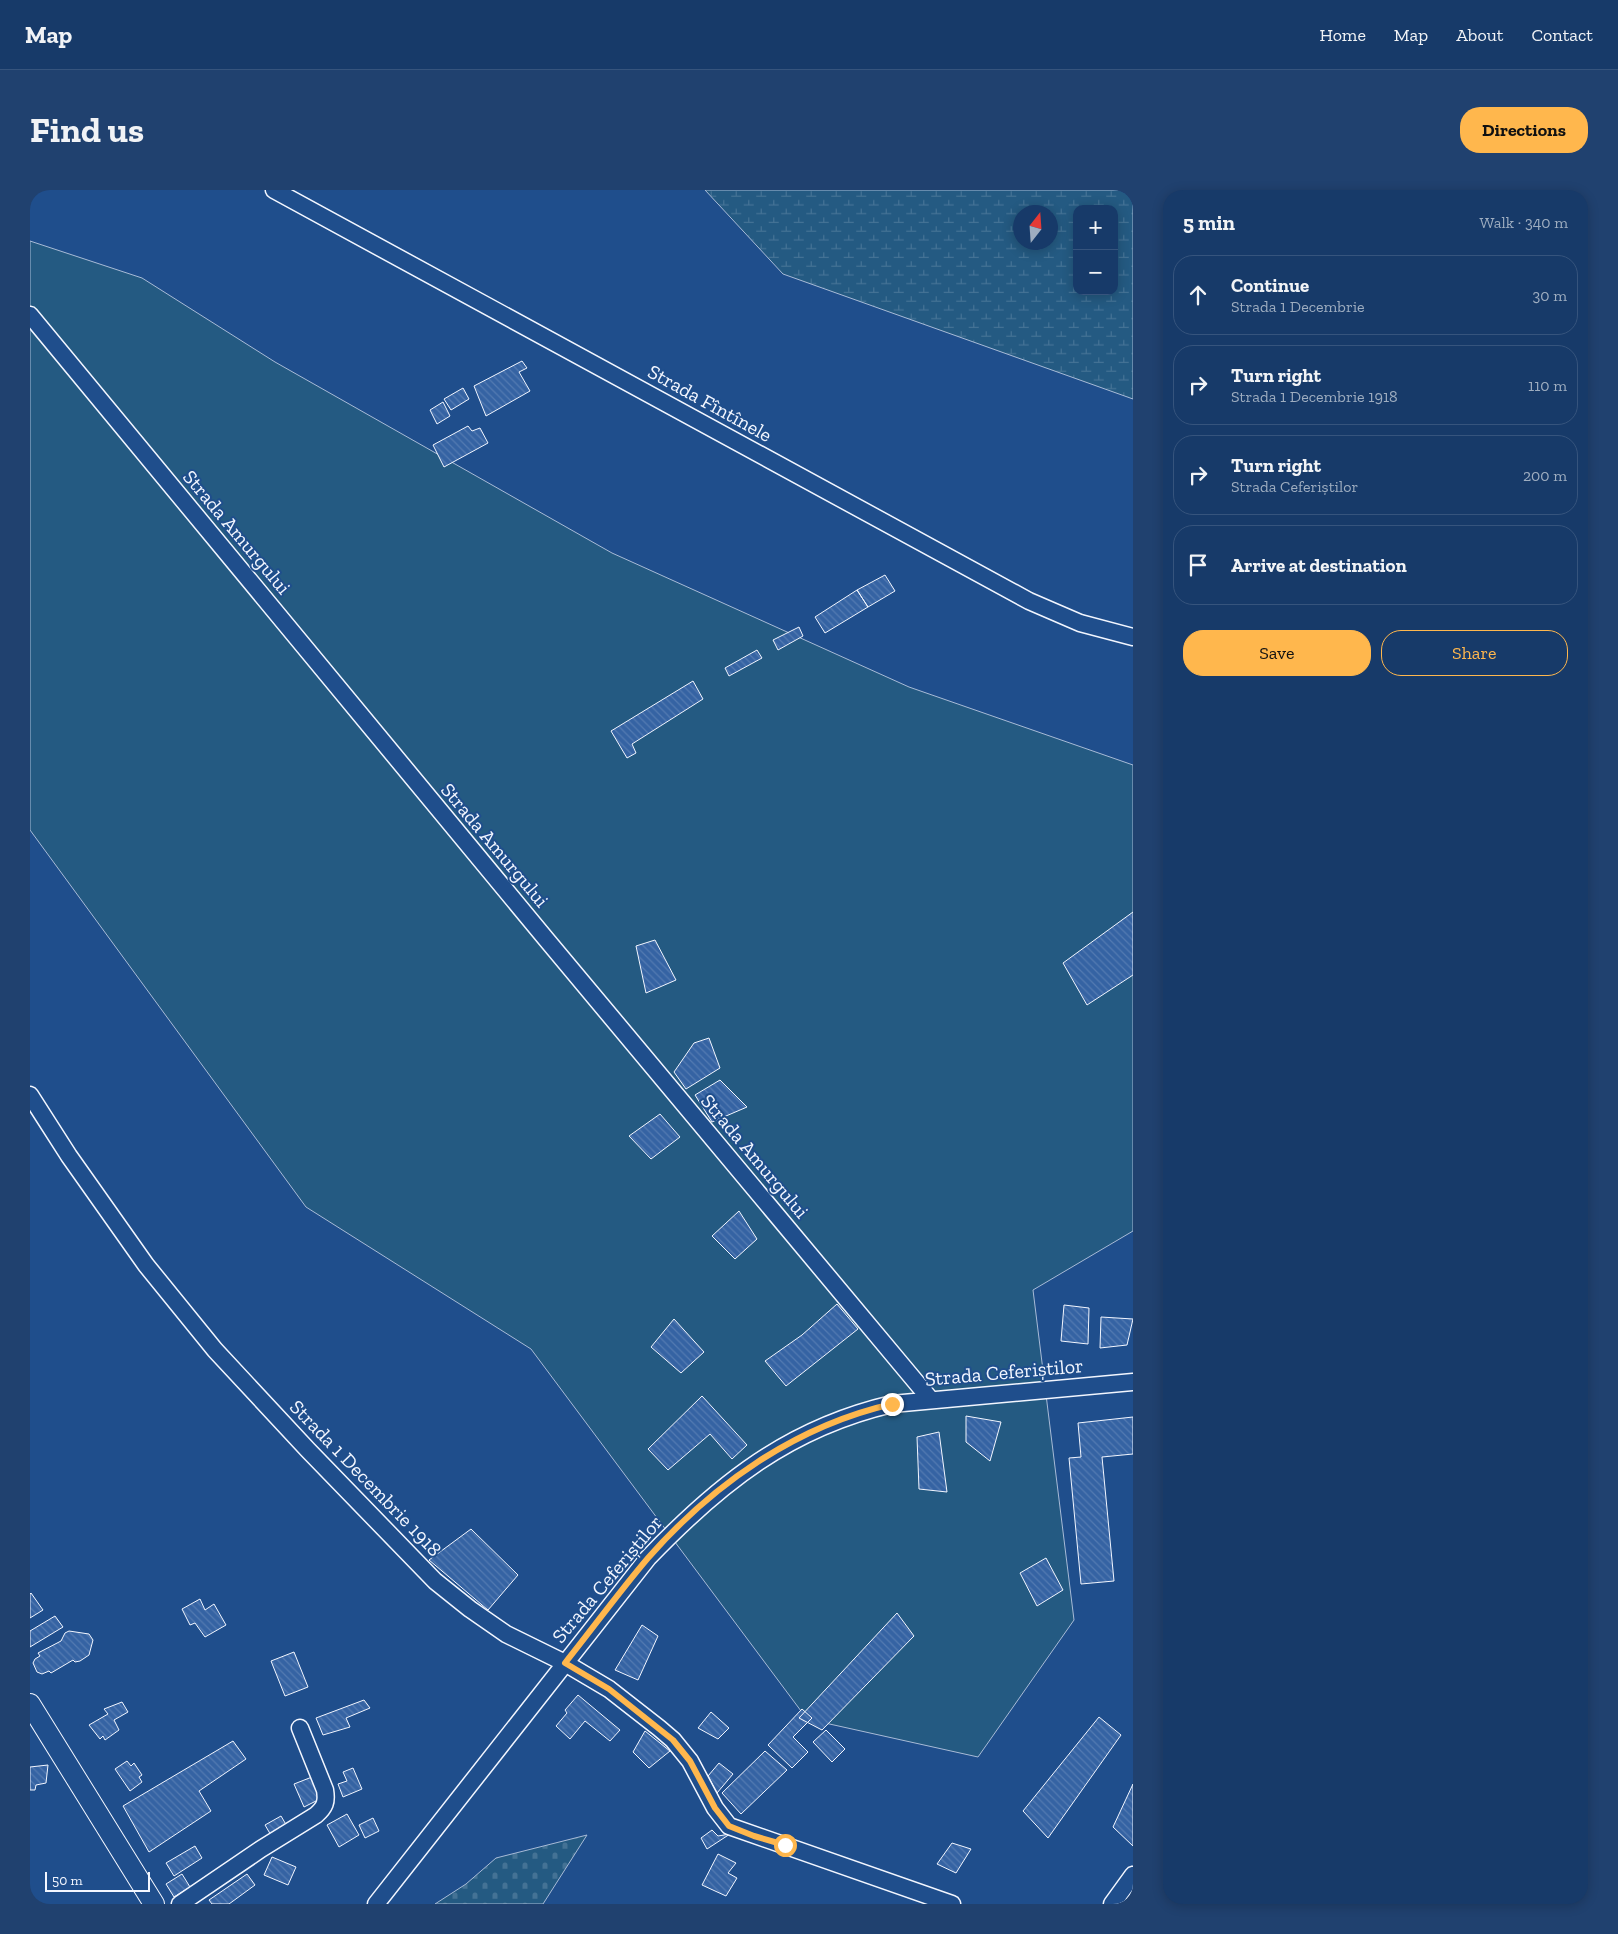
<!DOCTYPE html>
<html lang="en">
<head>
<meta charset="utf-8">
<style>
  body { margin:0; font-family:"Zilla Slab",serif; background:#20416f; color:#f1f3f6 }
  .controls { position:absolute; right:15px; top:15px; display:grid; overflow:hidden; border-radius:10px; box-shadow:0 2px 12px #0003 }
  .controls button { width:45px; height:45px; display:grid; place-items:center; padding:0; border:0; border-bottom:1px solid #36547d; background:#173a69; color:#f1f3f6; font:25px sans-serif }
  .compass { position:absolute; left:983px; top:15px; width:45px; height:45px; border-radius:50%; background:#173a69; box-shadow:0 2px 12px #0003; rotate:17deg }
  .scale { position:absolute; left:15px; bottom:12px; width:105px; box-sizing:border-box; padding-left:5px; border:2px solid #f2f6ff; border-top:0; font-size:14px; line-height:18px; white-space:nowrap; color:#f2f6ff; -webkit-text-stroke:4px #1f4e8c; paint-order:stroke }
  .stop { position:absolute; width:15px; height:15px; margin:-11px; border:4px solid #ffb74d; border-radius:50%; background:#fff }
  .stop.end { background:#ffb74d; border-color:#fff; box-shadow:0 1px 5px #0008 }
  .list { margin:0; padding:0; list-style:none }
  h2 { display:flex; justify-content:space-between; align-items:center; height:65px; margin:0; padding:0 20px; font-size:21px }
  h2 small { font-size:16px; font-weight:400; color:#9eadc0 }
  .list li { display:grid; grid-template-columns:32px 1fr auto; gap:15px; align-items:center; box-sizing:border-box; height:80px; margin:0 10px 10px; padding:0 10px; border:1px solid #36547d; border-radius:20px }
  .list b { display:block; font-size:19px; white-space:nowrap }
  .list p { margin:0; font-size:16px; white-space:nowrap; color:#9eadc0 }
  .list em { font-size:16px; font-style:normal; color:#9eadc0 }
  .actions { display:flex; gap:10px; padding:15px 20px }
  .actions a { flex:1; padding:11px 0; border:1px solid #ffb74d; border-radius:20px; text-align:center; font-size:18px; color:#ffb74d }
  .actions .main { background:#ffb74d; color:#111 }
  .icon { flex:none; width:28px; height:28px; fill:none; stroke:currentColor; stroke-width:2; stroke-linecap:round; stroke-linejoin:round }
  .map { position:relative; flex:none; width:1103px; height:1714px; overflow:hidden; border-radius:20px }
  header { display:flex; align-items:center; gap:30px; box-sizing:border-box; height:70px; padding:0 25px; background:#173a69; border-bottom:1px solid #36547d }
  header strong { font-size:24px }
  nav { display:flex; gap:28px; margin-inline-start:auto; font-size:18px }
  .intro { display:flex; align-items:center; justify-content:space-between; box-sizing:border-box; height:120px; padding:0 30px }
  h1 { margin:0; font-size:35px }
  .button { padding:12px 22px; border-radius:20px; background:#ffb74d; color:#111; font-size:18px; font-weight:700 }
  main { display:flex; gap:30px; padding:0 30px }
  aside { flex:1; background:#173a69; border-radius:20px; box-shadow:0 2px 12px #0003 }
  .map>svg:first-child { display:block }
  .grass { fill:#245a82; stroke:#a8bbd7 }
  .wetland { fill:url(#wetland-marsh); stroke:#a8bbd7; fill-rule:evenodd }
  .cemetery { fill:url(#cemetery-stones); stroke:#a8bbd7 }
  .building { fill:url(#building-back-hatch); stroke:#f2f6ff }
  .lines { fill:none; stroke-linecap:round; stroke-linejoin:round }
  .minor-casing { stroke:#f2f6ff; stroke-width:19 }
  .major-casing { stroke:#f2f6ff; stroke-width:22 }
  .minor { stroke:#1f4e8c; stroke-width:16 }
  .major { stroke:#1f4e8c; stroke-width:20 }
  .route { stroke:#ffb74d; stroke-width:6 }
  .labels { text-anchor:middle; stroke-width:4; stroke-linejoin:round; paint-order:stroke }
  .street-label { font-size:20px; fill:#f2f6ff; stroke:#1f4e8c }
</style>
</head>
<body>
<header>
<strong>Map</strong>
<nav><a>Home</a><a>Map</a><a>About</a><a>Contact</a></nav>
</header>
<div class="intro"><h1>Find us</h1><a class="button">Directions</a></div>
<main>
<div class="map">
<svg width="1103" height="1714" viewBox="0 0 1103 1714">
  <defs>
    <pattern id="wetland-marsh" width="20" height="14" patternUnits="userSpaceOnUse" patternTransform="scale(1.25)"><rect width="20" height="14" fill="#245a82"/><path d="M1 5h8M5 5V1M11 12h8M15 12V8" fill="none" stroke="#447295"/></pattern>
    <pattern id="cemetery-stones" width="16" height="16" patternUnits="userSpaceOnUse" patternTransform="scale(1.25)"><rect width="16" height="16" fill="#245a82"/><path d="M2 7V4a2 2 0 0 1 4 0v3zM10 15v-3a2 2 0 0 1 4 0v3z" fill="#447295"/></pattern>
    <pattern id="building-back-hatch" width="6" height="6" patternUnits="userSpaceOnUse" patternTransform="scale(1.25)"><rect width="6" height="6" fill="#3563a3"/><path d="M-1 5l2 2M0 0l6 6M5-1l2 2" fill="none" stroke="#537ab1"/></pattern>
  </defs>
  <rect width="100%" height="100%" fill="#1f4e8c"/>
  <!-- grass -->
  <path class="grass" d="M0,51L112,88L245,172L582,363L879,497L1103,575V1041L1003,1100L1044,1430L948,1567L777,1529L501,1159L276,1017L0,640Z"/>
  <!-- wetland -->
  <path class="wetland" d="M675,0H1103V209L753,84ZM1047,19H1084V101H1047ZM991,22H1021V52H991Z"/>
  <!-- cemetery -->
  <path class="cemetery" d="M557,1645L513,1714H405L436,1694L466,1668Z"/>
  <!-- building -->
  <path class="building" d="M492,171L497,178L489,182L500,201L456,226L444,196Z
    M433,198L439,209L421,220L414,209Z
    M413,212L420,226L407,234L400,220Z
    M438,236L442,241L450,238L458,253L414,277L403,255Z
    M855,385L865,401L838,417L827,400Z
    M827,400L838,417L795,443L785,427Z
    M769,437L773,446L748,460L743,450Z
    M727,460L732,468L699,486L695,478Z
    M663,491L673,509L602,554L606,563L597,568L581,541Z
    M1103,722V785L1057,815L1033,773Z
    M625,750L646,790L616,803L606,756Z
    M679,848L690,878L656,899L644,882L664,853Z
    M690,890L717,917L682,932L665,905Z
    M630,924L650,947L621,969L599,946Z
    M709,1021L727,1049L705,1069L682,1046Z
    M807,1114L828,1139L756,1196L735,1171L772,1145Z
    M1034,1115L1059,1118L1058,1154L1031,1151Z
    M1071,1127L1103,1129L1097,1155L1070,1158Z
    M644,1129L674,1162L651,1183L621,1157Z
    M672,1206L717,1255L702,1269L680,1244L638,1280L618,1259Z
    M936,1226L971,1232L960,1271L936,1252Z
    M1103,1227V1264L1072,1267L1084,1391L1051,1394L1039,1268L1051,1267L1048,1233Z
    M909,1242L917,1302L889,1299L887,1247Z
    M441,1339L488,1385L458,1420L399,1370Z
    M1016,1368L1033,1400L1007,1416L990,1383Z
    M1,1403L13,1420L0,1428V1404Z
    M170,1409L175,1420L184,1414L196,1435L175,1447L165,1433L160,1435L152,1419Z
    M867,1423L884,1446L792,1540L769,1528Z
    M25,1426L33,1437L0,1457V1441Z
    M612,1435L628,1446L608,1490L585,1480Z
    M39,1441L59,1444L63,1450L59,1465L50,1471L45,1472L43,1470L21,1483L19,1481L12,1484L7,1482L3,1473L5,1469L10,1466L8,1463L31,1451L35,1443Z
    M264,1462L278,1497L255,1506L241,1471Z
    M548,1505L590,1540L580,1551L555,1531L540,1549L526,1536L537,1523L535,1520Z
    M334,1510L340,1518L316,1528L320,1537L293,1545L286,1528Z
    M92,1512L98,1522L84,1530L89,1540L75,1550L73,1546L70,1549L59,1535L78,1524L74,1519Z
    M772,1519L782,1528L763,1547L778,1562L762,1578L738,1555Z
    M681,1522L699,1538L688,1549L668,1538Z
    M1069,1527L1091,1545L1018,1648L993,1621Z
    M796,1540L815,1559L802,1572L783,1552Z
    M615,1541L640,1561L619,1578L603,1562Z
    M203,1551L216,1569L169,1601L181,1621L119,1662L93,1616Z
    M735,1561L757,1580L711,1624L692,1603Z
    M97,1571L101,1576L104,1573L112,1585L109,1587L112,1592L100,1601L85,1579Z
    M689,1573L703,1584L687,1603L678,1586Z
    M18,1575L16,1593L6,1595L5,1600H0V1577Z
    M323,1578L332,1599L313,1607L308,1594L317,1591L313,1582Z
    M282,1587L292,1608L274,1617L264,1594Z
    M1103,1594V1656L1083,1637Z
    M317,1624L329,1645L309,1657L297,1635Z
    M251,1626L258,1638L242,1647L235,1635Z
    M343,1628L349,1641L335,1648L329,1635Z
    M682,1640L688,1646L700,1644L677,1659L671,1648Z
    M922,1653L941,1659L926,1683L907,1674Z
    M165,1656L172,1668L144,1686L136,1673Z
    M688,1664L706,1673L698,1683L707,1688L696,1706L672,1695Z
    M242,1667L266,1677L258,1695L234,1685Z
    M152,1684L160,1697L144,1707L136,1694Z
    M217,1684L225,1695L199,1714H182L179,1710Z"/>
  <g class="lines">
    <!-- minor casing -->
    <g class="minor-casing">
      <path id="minor" d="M244,0L999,411L1050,433L1103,447
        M0,125L516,749L901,1210
        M0,905L39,966L116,1075L185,1160L278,1260L405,1391L440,1419L476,1444L535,1473L579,1499L629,1538L643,1550L660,1571L685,1618L699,1636L922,1714
        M150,1714L231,1659L286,1625C295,1617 297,1612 295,1600L270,1538
        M346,1714L618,1368C690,1293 759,1238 862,1214L1103,1192
        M1082,1714L1103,1685"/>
    </g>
    <!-- major casing -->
    <g class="major-casing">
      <path id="major" d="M0,1514L124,1714"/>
    </g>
    <!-- minor -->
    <use href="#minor" class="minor"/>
    <!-- major -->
    <use href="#major" class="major"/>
  </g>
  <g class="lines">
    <!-- route -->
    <path class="route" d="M755,1655L724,1646L699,1636L685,1618L660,1571L643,1550L579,1499L535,1473C563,1438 589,1402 618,1368C683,1294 766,1236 862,1214"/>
  </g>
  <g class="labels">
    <!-- street labels -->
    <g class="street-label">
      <text transform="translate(680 213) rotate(29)" y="7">Strada Fîntînele</text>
      <text transform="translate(207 342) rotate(50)" y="7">Strada Amurgului</text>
      <text transform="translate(465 655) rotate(50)" y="7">Strada Amurgului</text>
      <text transform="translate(725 966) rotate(50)" y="7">Strada Amurgului</text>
      <text transform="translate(974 1182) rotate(-5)" y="7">Strada Ceferiștilor</text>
      <text transform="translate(336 1288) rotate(46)" y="7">Strada 1 Decembrie 1918</text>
      <text transform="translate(577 1389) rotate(-50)" y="7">Strada Ceferiștilor</text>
    </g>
  </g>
</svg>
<div class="controls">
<button>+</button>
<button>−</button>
</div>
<svg class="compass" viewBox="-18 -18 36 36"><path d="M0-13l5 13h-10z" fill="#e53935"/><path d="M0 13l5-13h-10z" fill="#9eadc0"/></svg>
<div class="scale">50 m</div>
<div class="stop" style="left:755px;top:1655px"></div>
<div class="stop end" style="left:862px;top:1214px"></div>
</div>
<aside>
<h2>5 min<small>Walk · 340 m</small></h2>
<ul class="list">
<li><svg class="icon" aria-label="ahead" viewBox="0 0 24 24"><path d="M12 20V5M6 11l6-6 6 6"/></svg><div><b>Continue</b><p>Strada 1 Decembrie</p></div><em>30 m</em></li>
<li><svg class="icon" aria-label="right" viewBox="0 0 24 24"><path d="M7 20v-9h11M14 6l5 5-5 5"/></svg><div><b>Turn right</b><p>Strada 1 Decembrie 1918</p></div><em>110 m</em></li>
<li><svg class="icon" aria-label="right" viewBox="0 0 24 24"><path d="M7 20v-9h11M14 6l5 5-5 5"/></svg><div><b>Turn right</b><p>Strada Ceferiștilor</p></div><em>200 m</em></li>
<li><svg class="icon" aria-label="arrive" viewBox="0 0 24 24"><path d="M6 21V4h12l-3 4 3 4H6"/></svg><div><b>Arrive at destination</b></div></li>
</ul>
<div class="actions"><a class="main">Save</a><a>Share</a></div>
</aside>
</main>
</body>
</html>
